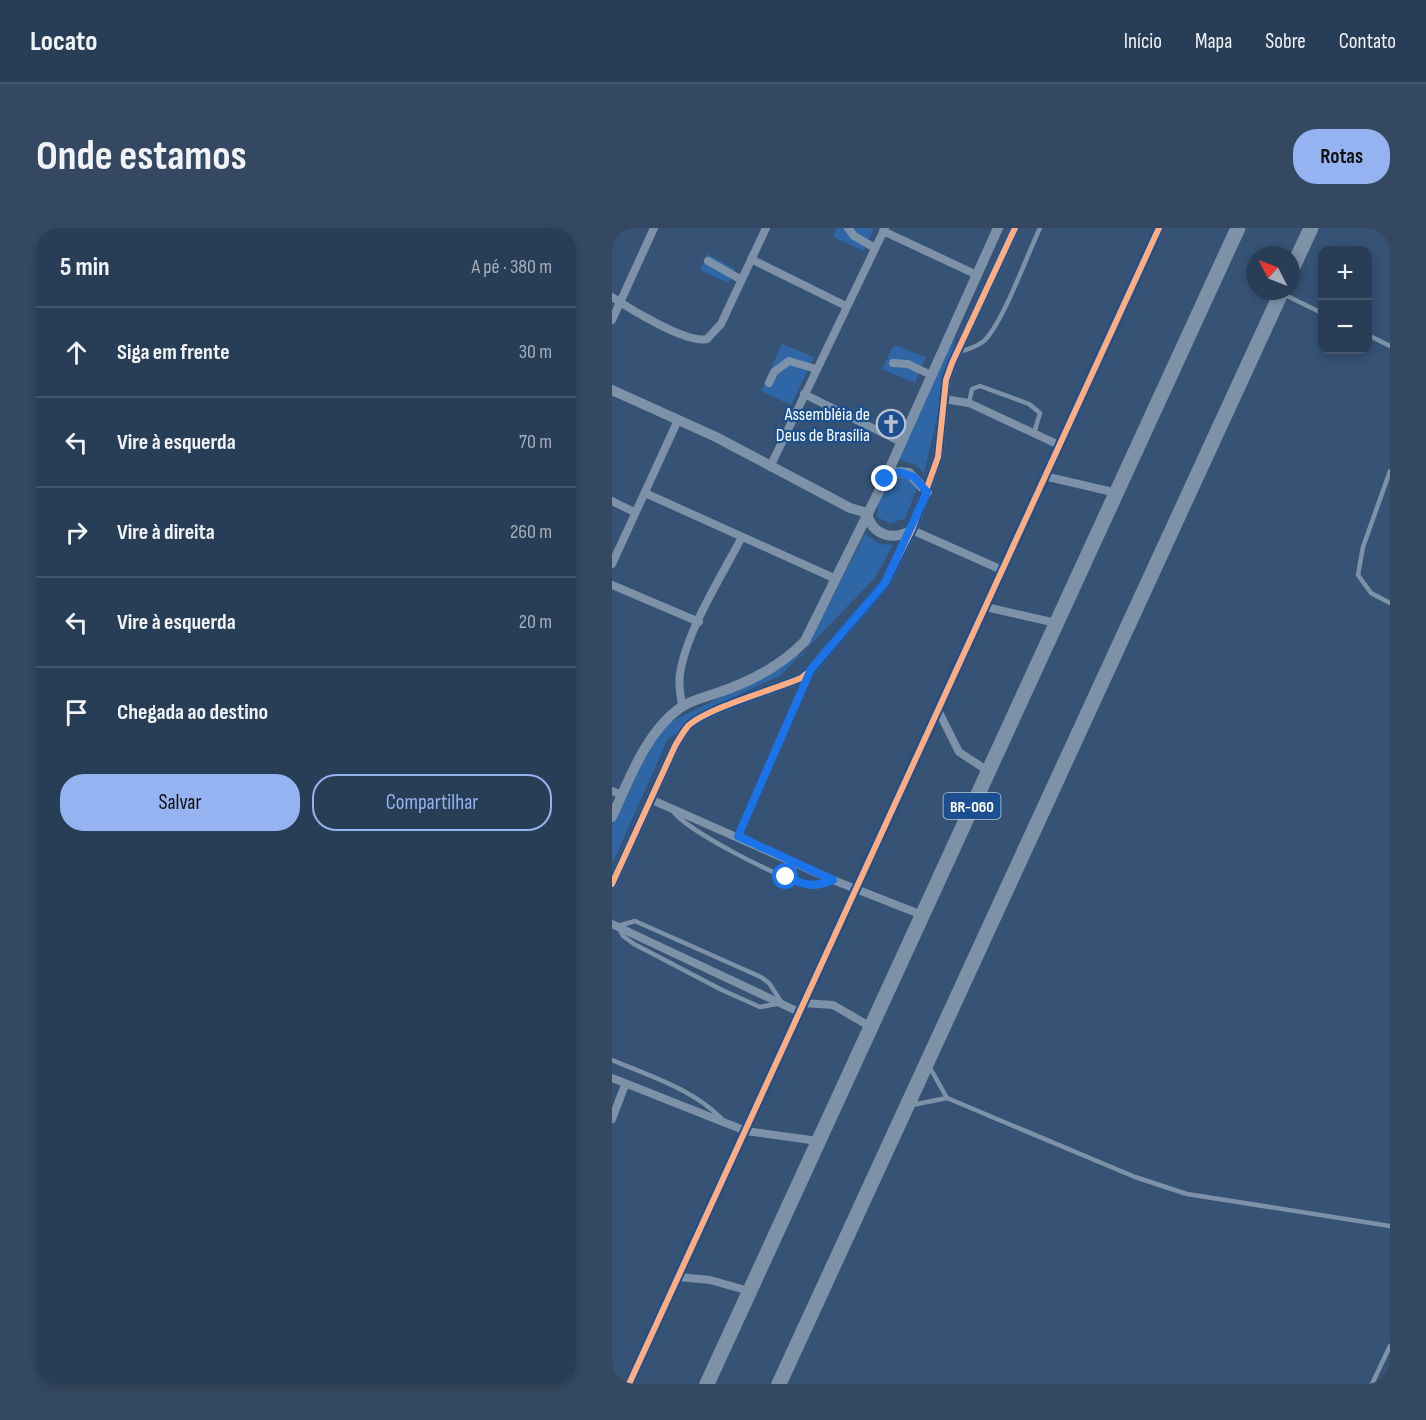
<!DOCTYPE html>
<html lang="pt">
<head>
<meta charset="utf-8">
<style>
  body { margin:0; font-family:"Sofia Sans Condensed",sans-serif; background:#344961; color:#f1f3f6 }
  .controls { position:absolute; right:18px; top:18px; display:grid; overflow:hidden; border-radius:12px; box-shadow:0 3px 9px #0003 }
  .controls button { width:54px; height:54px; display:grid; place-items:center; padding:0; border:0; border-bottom:2px solid #44576d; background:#283e57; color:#f1f3f6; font:30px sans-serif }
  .compass { position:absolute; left:634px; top:18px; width:54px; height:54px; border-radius:50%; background:#283e57; box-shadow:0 3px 9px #0003; rotate:312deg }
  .stop { position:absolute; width:18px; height:18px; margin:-14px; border:4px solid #1a73e8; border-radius:50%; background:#fff }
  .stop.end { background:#1a73e8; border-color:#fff; box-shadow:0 2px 6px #0008 }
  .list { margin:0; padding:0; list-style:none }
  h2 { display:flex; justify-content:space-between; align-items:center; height:78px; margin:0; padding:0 24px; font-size:26px }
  h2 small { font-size:20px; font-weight:400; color:#a5aeba }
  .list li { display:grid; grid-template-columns:39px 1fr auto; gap:18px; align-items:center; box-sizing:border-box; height:90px; padding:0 24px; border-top:2px solid #44576d }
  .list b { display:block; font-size:22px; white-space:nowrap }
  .list em { font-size:20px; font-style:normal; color:#a5aeba }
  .actions { display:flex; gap:12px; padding:18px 24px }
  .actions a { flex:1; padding:14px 0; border:2px solid #95b2f1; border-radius:24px; text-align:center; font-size:21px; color:#95b2f1 }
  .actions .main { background:#95b2f1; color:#111 }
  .icon { flex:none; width:33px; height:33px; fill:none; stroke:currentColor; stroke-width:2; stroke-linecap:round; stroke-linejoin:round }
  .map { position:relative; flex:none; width:778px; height:1156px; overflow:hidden; border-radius:24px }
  header { display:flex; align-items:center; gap:36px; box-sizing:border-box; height:84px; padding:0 30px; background:#283e57; border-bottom:2px solid #44576d }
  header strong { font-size:28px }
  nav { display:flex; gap:33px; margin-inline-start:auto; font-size:21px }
  .intro { display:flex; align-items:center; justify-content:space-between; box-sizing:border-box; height:144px; padding:0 36px }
  h1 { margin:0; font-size:42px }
  .button { padding:15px 27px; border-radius:24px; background:#95b2f1; color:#111; font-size:21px; font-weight:700 }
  main { display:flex; gap:36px; padding:0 36px }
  aside { flex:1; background:#283e57; border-radius:24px; box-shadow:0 3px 9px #0003 }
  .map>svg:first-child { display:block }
  .green { fill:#2f66a5 }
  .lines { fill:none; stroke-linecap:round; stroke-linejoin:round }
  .service { stroke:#7d92a8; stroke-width:4.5 }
  .minor { stroke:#7d92a8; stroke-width:8 }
  .tertiary { stroke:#7d92a8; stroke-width:10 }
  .motorway { stroke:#7e92a7; stroke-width:15 }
  .cycleway-casing { stroke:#1b4f8f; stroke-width:10 }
  .cycleway { stroke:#ffac80; stroke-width:6 }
  .route { stroke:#1a73e8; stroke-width:8 }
  .labels { text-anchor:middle; stroke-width:4.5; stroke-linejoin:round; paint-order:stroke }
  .shield { fill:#1b4f8f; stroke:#bbcadd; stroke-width:1.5 }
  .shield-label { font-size:16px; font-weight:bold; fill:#fff }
  .poi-label { font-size:18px; fill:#fff; stroke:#1b4f8f; text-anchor:end }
</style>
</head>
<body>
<header>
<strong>Locato</strong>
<nav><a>Início</a><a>Mapa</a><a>Sobre</a><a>Contato</a></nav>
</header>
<div class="intro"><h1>Onde estamos</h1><a class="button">Rotas</a></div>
<main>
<aside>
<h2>5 min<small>A pé · 380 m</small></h2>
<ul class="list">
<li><svg class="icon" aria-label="ahead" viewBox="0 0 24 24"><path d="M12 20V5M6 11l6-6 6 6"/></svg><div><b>Siga em frente</b></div><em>30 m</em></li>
<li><svg class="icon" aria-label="left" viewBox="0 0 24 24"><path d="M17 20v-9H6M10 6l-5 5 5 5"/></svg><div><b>Vire à esquerda</b></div><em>70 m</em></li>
<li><svg class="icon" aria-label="right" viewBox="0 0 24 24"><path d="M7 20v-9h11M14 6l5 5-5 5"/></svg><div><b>Vire à direita</b></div><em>260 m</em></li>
<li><svg class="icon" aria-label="left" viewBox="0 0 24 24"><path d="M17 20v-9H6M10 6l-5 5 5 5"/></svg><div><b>Vire à esquerda</b></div><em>20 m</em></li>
<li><svg class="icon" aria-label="arrive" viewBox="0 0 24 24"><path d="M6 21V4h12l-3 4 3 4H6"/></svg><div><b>Chegada ao destino</b></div></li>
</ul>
<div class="actions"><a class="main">Salvar</a><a>Compartilhar</a></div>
</aside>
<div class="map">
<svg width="778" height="1156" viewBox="0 0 778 1156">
  <rect width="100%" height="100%" fill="#365274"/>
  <!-- green -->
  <path class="green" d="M225,0H262L252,23L221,9Z
    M95,26L123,41L116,55L88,42Z
    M346,97L312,246L304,237L286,231Z
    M170,116L202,129L179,177L149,163Z
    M282,117L314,129L303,155L270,141Z
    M291,248L306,257L293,291L277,295L265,289L267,268L278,251Z
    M253,306L268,316L281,317L263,350L168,448L105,476L56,511L0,636V598L23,546L50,498L148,450L185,427L190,429Z"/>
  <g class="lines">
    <!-- service -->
    <path class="service" d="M671,66L710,85
      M756,107L778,118
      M346,124C355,122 364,119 372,113C391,95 415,27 428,0
      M357,175L360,161L368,158L417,176L428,185L422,205
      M778,243L751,319L746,347L759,365L778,375
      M61,583C73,602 174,654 198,658C206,659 213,656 220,653
      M126,608L196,449
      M23,693L149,749L157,755L170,775L148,779L110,762L22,716L11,708L6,698Z
      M0,832C38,848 80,861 109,890
      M317,838L335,870
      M300,877L335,870L523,949L575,966L778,998
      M760,1156L778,1118
      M774,1156L778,1147"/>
    <!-- minor -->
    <path class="minor" d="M236,0L242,8L263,20
      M271,3L365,47
      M139,31L234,78
      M96,33L128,51
      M0,69C18,81 75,116 95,111L109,96L154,0
      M0,92L42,0
      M281,135L296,136L319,147
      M157,155L162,144L177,133L204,141
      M192,166L289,214
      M332,171L357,175L447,217
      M158,239L273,0
      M432,248L505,265
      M33,265L224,351
      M0,273L22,284
      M300,302L390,342
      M0,336L66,192
      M0,357L87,394
      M374,379L444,395
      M70,478C69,468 66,456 68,446C74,404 110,347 130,309
      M326,482L347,524L376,543
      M0,563L10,567
      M38,571L221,652L310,687
      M0,696L187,784
      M191,775L221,777L259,799
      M0,850L134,903L206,913
      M0,891L13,857
      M67,1049L98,1052L137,1063
      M17,1156L547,0"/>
    <!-- tertiary -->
    <path class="tertiary" d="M0,162L104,209L238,280L255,285C260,308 281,313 300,302
      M273,251L287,244L297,245L315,264
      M0,589C17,552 34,504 68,480C78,473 90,470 102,466C136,455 168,439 193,413L273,251L386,0
      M0,656L63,518C67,511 71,504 76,498C95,480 161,462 189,450L199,442L273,355L300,302L326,229L334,152L340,135L403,0"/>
    <!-- motorway -->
    <path class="motorway" d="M679,43L699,0
      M95,1156L626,0
      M167,1156L670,63"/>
    <!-- cycleway casing -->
    <g class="cycleway-casing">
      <path id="cycleway" d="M0,656L63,518C67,511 71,504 76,498C95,480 161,462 189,450L199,442L273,355L300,302L326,229L334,152L340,135L403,0
        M17,1156L547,0"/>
    </g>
    <!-- cycleway -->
    <use href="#cycleway" class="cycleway"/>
  </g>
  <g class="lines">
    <!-- route -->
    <path class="route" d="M174,649C192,657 203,660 221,652L126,608L199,441L273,355L315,264L302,249L287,244L273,251"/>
  </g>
  <!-- icons -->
  <defs>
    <g id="church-ring" transform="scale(1.5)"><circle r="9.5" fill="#1b4f8f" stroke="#b9c2ce" stroke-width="1.5"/><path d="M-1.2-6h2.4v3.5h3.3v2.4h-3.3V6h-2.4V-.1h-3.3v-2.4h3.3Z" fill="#b9c2ce"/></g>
  </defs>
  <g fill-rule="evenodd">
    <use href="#church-ring" x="279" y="196"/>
  </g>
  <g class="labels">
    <!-- shield labels -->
    <rect class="shield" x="331.5" y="565" width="57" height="26" rx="4.5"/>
    <g class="shield-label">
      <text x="360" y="584">BR-060</text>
    </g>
    <!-- poi labels -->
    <g class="poi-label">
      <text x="258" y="192">Assembléia de<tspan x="258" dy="21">Deus de Brasília</tspan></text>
    </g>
  </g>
</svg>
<div class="controls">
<button>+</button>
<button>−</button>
</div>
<svg class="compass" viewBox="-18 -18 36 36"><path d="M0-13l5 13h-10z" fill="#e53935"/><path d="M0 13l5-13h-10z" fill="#a5aeba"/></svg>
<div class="stop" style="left:174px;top:649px"></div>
<div class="stop end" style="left:273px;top:251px"></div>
</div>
</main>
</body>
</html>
